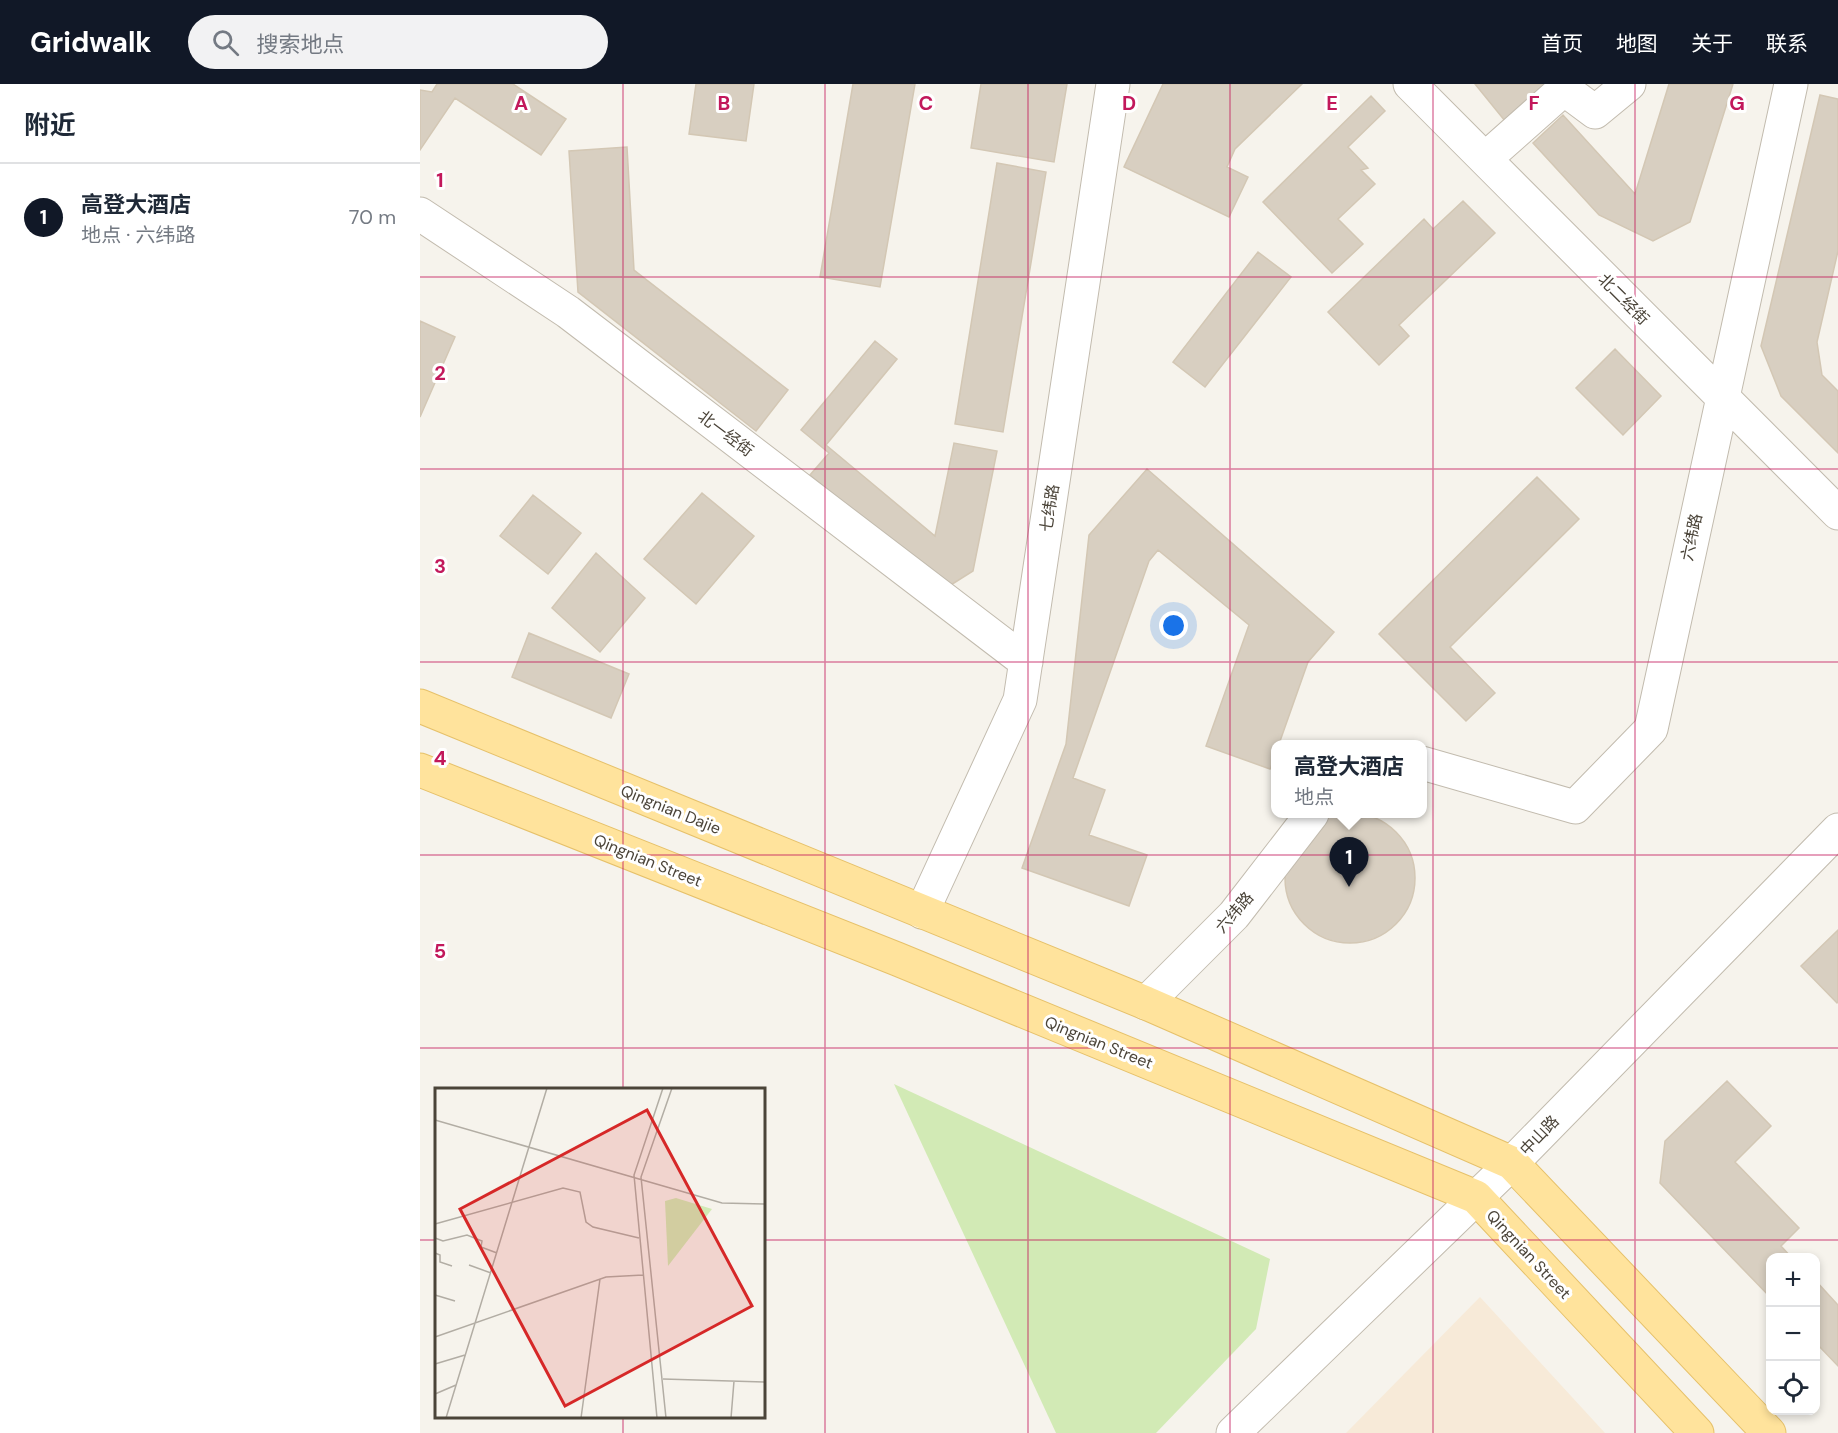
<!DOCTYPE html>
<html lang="zh">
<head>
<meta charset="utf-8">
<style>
  body { margin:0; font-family:"DM Sans","Noto Sans SC",sans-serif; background:#f2f2f3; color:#1f2937 }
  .controls { position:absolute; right:18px; bottom:18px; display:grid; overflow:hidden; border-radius:12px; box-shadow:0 3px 9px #0003 }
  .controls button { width:54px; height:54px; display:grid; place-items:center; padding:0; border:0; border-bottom:2px solid #e0e1e3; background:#fff; color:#1f2937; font:30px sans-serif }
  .you { position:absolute; left:754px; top:542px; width:21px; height:21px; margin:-15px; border:4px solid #fff; border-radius:50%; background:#1a73e8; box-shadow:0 0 0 9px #1a73e833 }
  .badge { display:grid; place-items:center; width:39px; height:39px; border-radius:50%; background:#111827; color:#fff; font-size:20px; font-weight:700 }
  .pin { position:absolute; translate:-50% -50px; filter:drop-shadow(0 2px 3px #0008) }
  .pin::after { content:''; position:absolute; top:32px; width:21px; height:18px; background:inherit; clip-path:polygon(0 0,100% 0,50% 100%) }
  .popup { position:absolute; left:851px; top:656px; width:156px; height:78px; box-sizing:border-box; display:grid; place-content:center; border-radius:12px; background:#fff; filter:drop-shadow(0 2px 4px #0005); font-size:20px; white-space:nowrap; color:#747a83 }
  .popup b { font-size:22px; color:#1f2937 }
  .popup::after { content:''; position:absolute; left:50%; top:100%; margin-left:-12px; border:12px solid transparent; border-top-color:#fff }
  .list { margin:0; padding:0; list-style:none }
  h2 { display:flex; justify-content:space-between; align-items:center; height:78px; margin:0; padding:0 24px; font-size:26px }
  h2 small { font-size:20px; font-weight:400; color:#747a83 }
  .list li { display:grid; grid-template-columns:39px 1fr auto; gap:18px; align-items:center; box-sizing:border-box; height:108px; padding:0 24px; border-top:2px solid #e0e1e3 }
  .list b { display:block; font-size:22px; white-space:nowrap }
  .list p { margin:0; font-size:20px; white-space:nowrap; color:#747a83 }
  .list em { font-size:20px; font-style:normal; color:#747a83 }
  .icon { flex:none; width:33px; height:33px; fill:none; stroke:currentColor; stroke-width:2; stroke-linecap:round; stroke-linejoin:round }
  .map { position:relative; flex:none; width:1418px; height:1349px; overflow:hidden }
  header { display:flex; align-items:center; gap:36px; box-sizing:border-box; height:84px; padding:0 30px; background:#111827; color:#fff }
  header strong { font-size:28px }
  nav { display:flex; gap:33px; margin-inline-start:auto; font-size:21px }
  .search { width:420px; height:54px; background:#f2f2f3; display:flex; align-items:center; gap:15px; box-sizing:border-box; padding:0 21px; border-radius:33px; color:#747a83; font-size:22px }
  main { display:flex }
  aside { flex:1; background:#fff }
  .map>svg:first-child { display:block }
  .commercial { fill:#f7ead8 }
  .green { fill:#d2eab5 }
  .building { fill:#d8cfc1; stroke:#d3c7b4; stroke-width:1.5 }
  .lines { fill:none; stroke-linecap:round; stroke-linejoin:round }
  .minor-casing { stroke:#c2bbae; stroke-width:35 }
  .major-casing { stroke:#e6c16a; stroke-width:35 }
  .minor { stroke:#fff; stroke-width:33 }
  .major { stroke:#ffe39c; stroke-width:33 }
  .grid { fill:none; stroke:#c2185b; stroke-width:1.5; stroke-opacity:0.55 }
  .labels { text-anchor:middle; stroke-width:6; stroke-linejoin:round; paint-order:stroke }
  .street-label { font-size:16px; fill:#4b4439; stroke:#fff }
  .inset-road { fill:none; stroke:#b2ada4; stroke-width:1.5 }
  .view { fill:#d62828; fill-opacity:0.15; stroke:#d62828; stroke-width:3 }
  .inset-edge { fill:none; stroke:#4b4439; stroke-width:3 }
  .grid-label { font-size:20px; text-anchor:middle; font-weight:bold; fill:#c2185b; stroke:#fff; stroke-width:6; stroke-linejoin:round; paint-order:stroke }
</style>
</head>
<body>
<header>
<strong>Gridwalk</strong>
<div class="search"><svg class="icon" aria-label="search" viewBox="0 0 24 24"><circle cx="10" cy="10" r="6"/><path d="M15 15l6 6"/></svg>搜索地点</div>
<nav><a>首页</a><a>地图</a><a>关于</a><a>联系</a></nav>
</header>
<main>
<aside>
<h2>附近<small></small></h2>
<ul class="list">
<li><span class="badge">1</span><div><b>高登大酒店</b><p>地点 · 六纬路</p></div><em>70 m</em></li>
</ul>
</aside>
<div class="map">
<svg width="1418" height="1349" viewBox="0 0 1418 1349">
  <rect width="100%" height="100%" fill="#f6f3ec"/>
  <!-- commercial -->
  <path class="commercial" d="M1060,1213L1185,1349H926Z"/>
  <!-- green -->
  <path class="green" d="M474,1000L850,1175L836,1245L736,1349H636Z"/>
  <!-- building -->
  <path class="building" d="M17,0H93L146,35L121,71L35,14L0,66V6L12,8Z
    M276,0H334L326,57L269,50Z
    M433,0H495L460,203L400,193Z
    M561,0H647L634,78L551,64Z
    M743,0H882L815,65L807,83L828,93L809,133L704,83Z
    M1055,0H1129L1085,37Z
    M1249,0H1313L1270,138L1233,157L1179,131L1113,59L1143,31L1215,110Z
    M1400,11L1418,15V167L1397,258L1402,291L1418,307V369L1361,312L1341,262Z
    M951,12L965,27L928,63L948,84L941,86L955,100L918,135L943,160L912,189L843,118Z
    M207,63L214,186L368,306L336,347L158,208L149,67Z
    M577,79L626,88L583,348L535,340Z
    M1043,117L1075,149L979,241L989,252L959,281L908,228L1004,135L1013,145Z
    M838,168L871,193L785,303L753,278Z
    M0,237L35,253L0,333Z
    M455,257L477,275L406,361L515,452L534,359L577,367L553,487L526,504L390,391L409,369L381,346Z
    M1195,265L1241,312L1203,351L1156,304Z
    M727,385L914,548L888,578L859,660H856V671L850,685L786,662L829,541L738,466L729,477L653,694L685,706L669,751L727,771L709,822L602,784L646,660L669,451Z
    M1117,393L1159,435L1030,563L1075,609L1046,637L959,550Z
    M282,409L334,452L276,520L224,475Z
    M113,411L161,449L128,490L80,452Z
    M176,469L225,514L180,568L132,524Z
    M109,549L209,590L191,634L92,593Z
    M865 794a65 65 0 1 1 130 0a65 65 0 1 1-130 0Z
    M1418,846V918L1417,919L1381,882Z
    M1307,997L1351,1042L1315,1078L1379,1144L1361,1162L1372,1174H1350V1213L1240,1099L1245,1057Z
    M1396,1197L1418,1221V1282L1396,1259Z"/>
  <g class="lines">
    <!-- minor casing -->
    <g class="minor-casing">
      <path id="minor" d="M990,0L1418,429
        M1065,75L1144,5L1175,28L1209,0
        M0,130L148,228L606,578
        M1002,679L1155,723L1231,645L1371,0
        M502,828L600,616L693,0
        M726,919L814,831L892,730
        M813,1349L1092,1079L1418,746"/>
    </g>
    <!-- major casing -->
    <g class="major-casing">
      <path id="major" d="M0,622L726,919L1092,1079L1349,1349
        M0,686L477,875L1056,1113L1277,1349"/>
    </g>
    <!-- minor -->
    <use href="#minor" class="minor"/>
    <!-- major -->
    <use href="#major" class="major"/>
  </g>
  <!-- grid -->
  <path class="grid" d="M203,0V1006M405,0V1349M608,0V1349M810,0V1349M1013,0V1349M1215,0V1349M0,193H1418M0,385H1418M0,578H1418M0,771H1418M0,964H1418M0,1156H16M344,1156H1418M203,1332V1349"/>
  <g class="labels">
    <!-- street labels -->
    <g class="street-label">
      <text transform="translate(1204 215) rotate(45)" y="6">北二经街</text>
      <text transform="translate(306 349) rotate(37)" y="6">北一经街</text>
      <text transform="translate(629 424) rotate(-81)" y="6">七纬路</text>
      <text transform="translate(1271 453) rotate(-78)" y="6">六纬路</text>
      <text transform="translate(251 725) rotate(22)" y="6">Qingnian Dajie</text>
      <text transform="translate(228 776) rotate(22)" y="6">Qingnian Street</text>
      <text transform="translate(814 828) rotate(-49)" y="6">六纬路</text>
      <text transform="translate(679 958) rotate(22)" y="6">Qingnian Street</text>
      <text transform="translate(1119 1051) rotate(-46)" y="6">中山路</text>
      <text transform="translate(1109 1170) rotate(47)" y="6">Qingnian Street</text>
    </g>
  </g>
  <!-- overview -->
  <g transform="translate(15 1004)">
    <rect width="330" height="330" fill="#f6f3ec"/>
    <path d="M241,110L277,121L233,178L230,113Z" fill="#d2eab5"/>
    <path class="inset-road" d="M0,32L287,115L330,116M0,136L128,100L145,104L151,134L158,139L204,150M0,150L8,153L32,147L47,153L46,159L62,165M0,165L5,167V174L17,178M34,177L56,185M0,207L20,213M0,249L171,189L208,187M0,276L30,267M228,291L330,294M0,306L21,297M11,330L112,0M146,330L165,191M222,330L199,87L228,0M231,330L206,89L237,0M296,330L299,293"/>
    <path class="view" d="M212,22L317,218L130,318L25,121Z"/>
    <rect width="330" height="330" class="inset-edge"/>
  </g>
  <g class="grid-label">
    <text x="101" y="26">A</text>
    <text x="304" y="26">B</text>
    <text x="506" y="26">C</text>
    <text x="709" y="26">D</text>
    <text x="912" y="26">E</text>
    <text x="1114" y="26">F</text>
    <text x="1317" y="26">G</text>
    <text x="20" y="103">1</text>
    <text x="20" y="296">2</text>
    <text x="20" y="489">3</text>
    <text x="20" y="681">4</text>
    <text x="20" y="874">5</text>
  </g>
</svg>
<div class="controls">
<button>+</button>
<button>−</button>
<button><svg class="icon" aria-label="locate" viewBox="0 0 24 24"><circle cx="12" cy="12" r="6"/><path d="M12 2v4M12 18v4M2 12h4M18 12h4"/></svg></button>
</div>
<div class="you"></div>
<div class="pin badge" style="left:929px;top:803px">1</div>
<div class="popup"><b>高登大酒店</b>地点</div>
</div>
</main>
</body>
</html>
